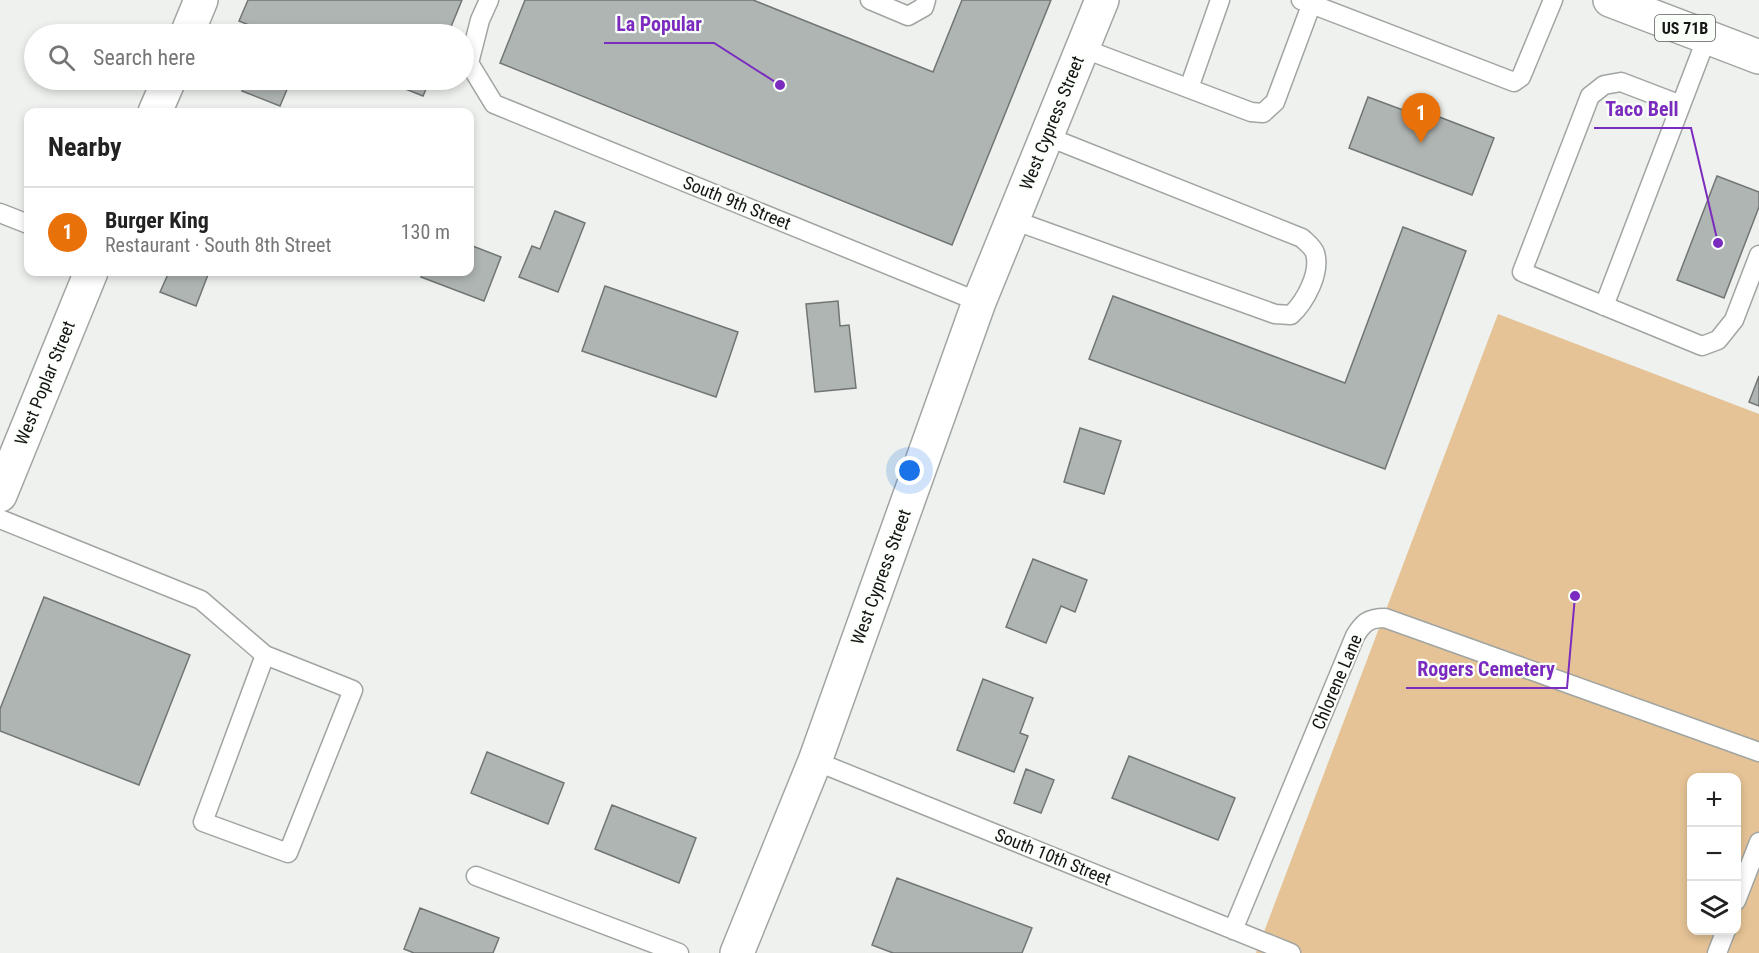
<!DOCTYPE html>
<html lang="en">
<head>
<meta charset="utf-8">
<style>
  body { margin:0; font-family:"Roboto Condensed",sans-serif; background:#f6f6f6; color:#222 }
  .controls { position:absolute; right:18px; bottom:18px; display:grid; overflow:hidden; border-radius:12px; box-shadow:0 3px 9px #0003 }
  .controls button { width:54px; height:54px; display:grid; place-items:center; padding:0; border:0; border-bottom:2px solid #e0e0e0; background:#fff; color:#222; font:30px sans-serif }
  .you { position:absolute; left:910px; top:471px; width:21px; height:21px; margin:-15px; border:4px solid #fff; border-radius:50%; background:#1a73e8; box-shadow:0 0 0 9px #1a73e833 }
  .badge { display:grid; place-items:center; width:39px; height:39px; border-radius:50%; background:#0b8043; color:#fff; font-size:20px; font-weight:700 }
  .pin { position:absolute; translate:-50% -50px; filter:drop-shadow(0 2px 3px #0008) }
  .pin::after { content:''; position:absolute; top:32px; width:21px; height:18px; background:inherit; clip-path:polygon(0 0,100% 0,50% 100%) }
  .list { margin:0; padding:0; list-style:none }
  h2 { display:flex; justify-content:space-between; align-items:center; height:78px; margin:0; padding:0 24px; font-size:26px }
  h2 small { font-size:20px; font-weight:400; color:#767676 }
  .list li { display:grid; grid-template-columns:39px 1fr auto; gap:18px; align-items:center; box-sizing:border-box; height:90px; padding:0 24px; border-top:2px solid #e0e0e0 }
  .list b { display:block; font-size:22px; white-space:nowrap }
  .list p { margin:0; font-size:20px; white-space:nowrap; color:#767676 }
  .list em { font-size:20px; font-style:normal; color:#767676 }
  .icon { flex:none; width:33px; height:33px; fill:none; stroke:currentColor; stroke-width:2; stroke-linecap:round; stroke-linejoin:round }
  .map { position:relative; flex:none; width:1759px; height:953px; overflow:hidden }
  .search { position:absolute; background:#fff; box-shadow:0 3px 9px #0003; left:24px; top:24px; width:450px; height:66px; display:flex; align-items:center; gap:15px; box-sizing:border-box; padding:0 21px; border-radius:33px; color:#767676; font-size:22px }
  .panel { position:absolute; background:#fff; box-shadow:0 3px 9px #0003; left:24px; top:108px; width:450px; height:168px; border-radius:12px }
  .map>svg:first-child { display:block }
  .green { fill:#e5c396; fill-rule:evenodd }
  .building { fill:#afb5b3; stroke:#717674; stroke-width:1.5 }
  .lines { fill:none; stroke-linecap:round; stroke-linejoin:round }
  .lane-casing { stroke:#a1a5a1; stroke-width:21 }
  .street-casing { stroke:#a1a5a1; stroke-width:36 }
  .secondary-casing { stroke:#a1a5a1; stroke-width:36 }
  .primary-casing { stroke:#a1a5a1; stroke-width:36 }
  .lane { stroke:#fff; stroke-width:18 }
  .street { stroke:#fff; stroke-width:33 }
  .secondary { stroke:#fff; stroke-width:33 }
  .primary { stroke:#fff; stroke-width:33 }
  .labels { text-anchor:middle; stroke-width:4.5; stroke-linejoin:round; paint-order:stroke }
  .shield { fill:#fbfffa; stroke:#5a5c59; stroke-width:1.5 }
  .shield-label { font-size:16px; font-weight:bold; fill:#151614 }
  .street-label { font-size:18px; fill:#151614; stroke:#fbfffa }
  .leader { fill:none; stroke:#7b2cbf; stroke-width:2 }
  .callout-dot { fill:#7b2cbf; stroke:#fbfffa; stroke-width:2 }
  .callout-label { font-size:20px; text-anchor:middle; font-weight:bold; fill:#7b2cbf; stroke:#fbfffa; stroke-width:4.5; stroke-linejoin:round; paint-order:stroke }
</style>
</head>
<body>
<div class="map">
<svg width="1759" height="953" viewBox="0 0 1759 953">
  <rect width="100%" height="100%" fill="#eef1ed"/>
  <!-- green -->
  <path class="green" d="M1498,314L1759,414V953H1256ZM1692,778H1736V930H1692Z"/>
  <!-- building -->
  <path class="building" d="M248,0H462L448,34H272L239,21Z
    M525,0H753L933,72L962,0H1051L952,245L500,63Z
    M246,80H291L280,106L242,91Z
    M383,80H430L423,96Z
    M1368,97L1427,119L1429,113L1494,138L1472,195L1349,148Z
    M1717,176L1759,192V207L1724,298L1677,280Z
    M555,211L585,223L558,292L519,277L532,246L540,249Z
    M1403,227L1466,251L1385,469L1089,359L1113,296L1345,383Z
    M470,245L501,257L484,301L421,277L423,272H470Z
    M169,272H209L196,306L160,292Z
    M605,286L738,332L716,397L582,351Z
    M838,301L840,326L849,325L856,388L815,392L806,304Z
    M1759,376V406L1749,402Z
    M1080,428L1121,441L1104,494L1064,482Z
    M1033,559L1087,580L1075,612L1061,606L1046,643L1006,627Z
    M44,597L190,655L139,785L0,731V709Z
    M983,679L1033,698L1020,733L1028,736L1014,772L957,750Z
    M487,752L564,783L548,824L471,793Z
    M1129,756L1235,798L1218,840L1112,798Z
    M1026,769L1054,780L1041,813L1014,803Z
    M612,805L696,838L679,883L595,849Z
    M897,878L1032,928L1022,953H893L872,945Z
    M420,908L499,938L493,953H414L404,949Z"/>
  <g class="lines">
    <!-- lane casing -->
    <g class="lane-casing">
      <path id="lane" d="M489,0L480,20L469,63L494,104L979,302
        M870,0L908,16L924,7L926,0
        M1301,0L1514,82L1521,77L1553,0
        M1082,48L1251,112L1263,113L1275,102L1313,0
        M1189,88L1220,0
        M1681,105L1621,82L1604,85L1590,96L1522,272L1702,346L1718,340L1734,320L1759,255
        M0,213L28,224
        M1013,220L1275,314L1291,315C1305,302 1321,273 1315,253C1313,247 1306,242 1302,238L1046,136
        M1604,306L1707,37
        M0,519L201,600L265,655L353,690L288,853L203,822L265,655
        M815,761L1291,953
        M476,876L679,953
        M1736,901L1759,842
        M1233,930L1355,636C1363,623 1368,618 1385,618L1759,752
        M1717,953L1726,930"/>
    </g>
    <!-- street casing -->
    <g class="street-casing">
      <path id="street" d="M737,953L815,761L979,302L1102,0"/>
    </g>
    <!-- secondary casing -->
    <g class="secondary-casing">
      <path id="secondary" d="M187,34L201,0
        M155,112L169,80
        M0,495L91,272"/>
    </g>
    <!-- primary casing -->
    <g class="primary-casing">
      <path id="primary" d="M1610,0L1759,57"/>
    </g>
    <!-- lane -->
    <use href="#lane" class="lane"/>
    <!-- street -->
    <use href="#street" class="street"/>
    <!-- secondary -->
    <use href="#secondary" class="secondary"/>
    <!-- primary -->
    <use href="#primary" class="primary"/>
  </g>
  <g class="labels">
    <!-- shield labels -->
    <rect class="shield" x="1655" y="15" width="60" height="26" rx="4.5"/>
    <g class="shield-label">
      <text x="1685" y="34">US 71B</text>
    </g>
    <!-- street labels -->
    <g class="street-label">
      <text transform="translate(1052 123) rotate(-68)" y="6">West Cypress Street</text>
      <text transform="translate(737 203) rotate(22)" y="6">South 9th Street</text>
      <text transform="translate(45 383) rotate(-68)" y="6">West Poplar Street</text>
      <text transform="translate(881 577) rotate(-70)" y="6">West Cypress Street</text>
      <text transform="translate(1337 682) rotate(-67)" y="6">Chlorene Lane</text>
      <text transform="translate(1053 857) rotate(22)" y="6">South 10th Street</text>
    </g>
  </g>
  <!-- callouts -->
  <path class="leader" d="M780 85L714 43H604M1718 243L1691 128H1594M1575 596L1567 688H1406"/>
  <g class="callout-dot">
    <circle cx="780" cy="85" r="6"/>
    <circle cx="1718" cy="243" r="6"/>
    <circle cx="1575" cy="596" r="6"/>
  </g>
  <g class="callout-label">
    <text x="659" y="31">La Popular</text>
    <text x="1642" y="116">Taco Bell</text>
    <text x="1486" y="676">Rogers Cemetery</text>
  </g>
</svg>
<div class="controls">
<button>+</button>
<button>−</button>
<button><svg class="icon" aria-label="layers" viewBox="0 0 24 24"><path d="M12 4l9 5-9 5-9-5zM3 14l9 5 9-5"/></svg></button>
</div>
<div class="you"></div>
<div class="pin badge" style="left:1421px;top:143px;background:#e8710a">1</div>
<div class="search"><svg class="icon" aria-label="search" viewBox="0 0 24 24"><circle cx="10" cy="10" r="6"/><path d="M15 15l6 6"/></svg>Search here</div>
<section class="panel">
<h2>Nearby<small></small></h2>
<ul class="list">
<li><span class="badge" style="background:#e8710a">1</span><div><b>Burger King</b><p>Restaurant · South 8th Street</p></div><em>130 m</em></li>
</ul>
</section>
</div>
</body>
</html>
